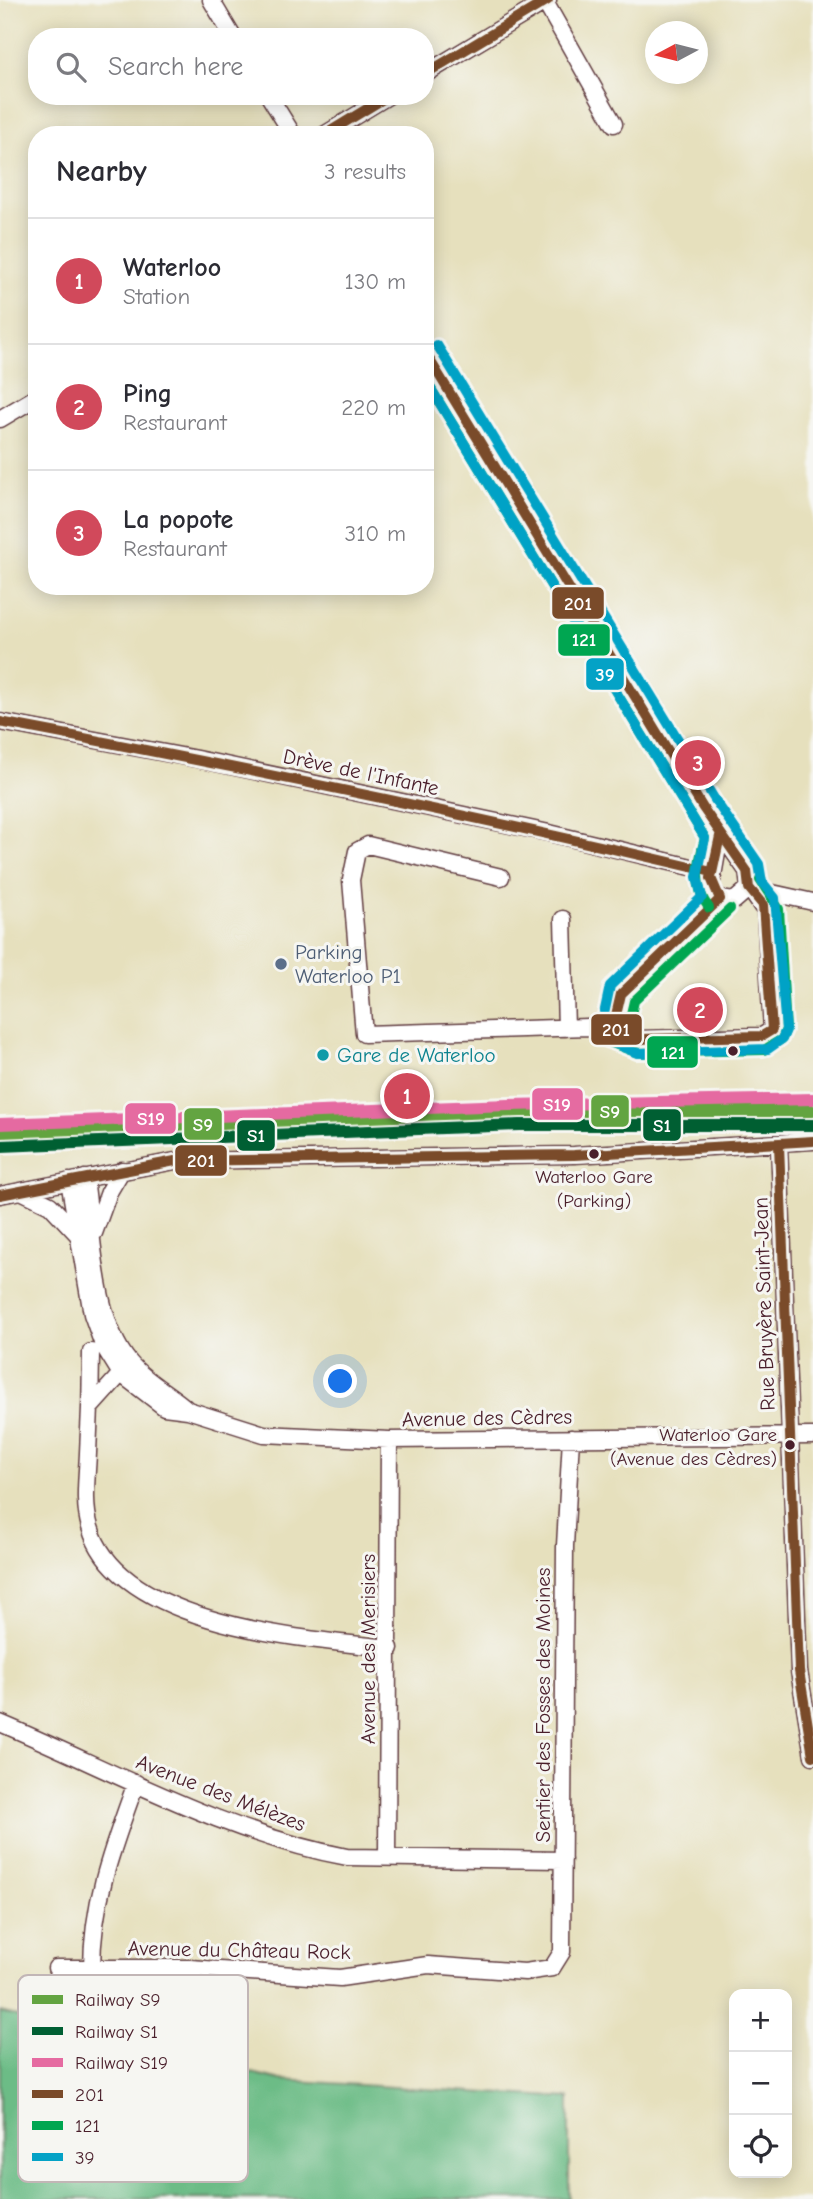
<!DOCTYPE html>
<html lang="en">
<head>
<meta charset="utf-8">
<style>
  body { margin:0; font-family:"Comic Neue",sans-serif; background:#f7f7f7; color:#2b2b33 }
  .controls { position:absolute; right:21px; bottom:21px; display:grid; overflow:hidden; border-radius:14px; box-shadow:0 4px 18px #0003 }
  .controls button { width:63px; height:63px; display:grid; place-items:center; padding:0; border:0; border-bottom:2px solid #e1e1e2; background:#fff; color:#2b2b33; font:35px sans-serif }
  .compass { position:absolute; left:645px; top:21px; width:63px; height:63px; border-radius:50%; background:#fff; box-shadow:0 4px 18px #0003; rotate:263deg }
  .you { position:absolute; left:341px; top:1382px; width:24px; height:24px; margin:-18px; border:5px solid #fff; border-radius:50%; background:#1a73e8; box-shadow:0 0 0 10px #1a73e833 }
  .badge { display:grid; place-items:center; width:46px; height:46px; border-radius:50%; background:#d1495b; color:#fff; font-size:23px; font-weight:700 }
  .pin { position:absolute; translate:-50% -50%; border:4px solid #fff; box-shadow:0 2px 7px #0006 }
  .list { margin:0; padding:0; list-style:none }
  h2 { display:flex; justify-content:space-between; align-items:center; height:91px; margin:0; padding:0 28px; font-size:30px }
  h2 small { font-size:23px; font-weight:400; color:#7c7c81 }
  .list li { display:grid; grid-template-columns:46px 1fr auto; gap:21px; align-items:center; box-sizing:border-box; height:126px; padding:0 28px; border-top:2px solid #e1e1e2 }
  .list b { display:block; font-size:26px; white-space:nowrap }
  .list p { margin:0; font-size:23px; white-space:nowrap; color:#7c7c81 }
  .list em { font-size:23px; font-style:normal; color:#7c7c81 }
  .icon { flex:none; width:38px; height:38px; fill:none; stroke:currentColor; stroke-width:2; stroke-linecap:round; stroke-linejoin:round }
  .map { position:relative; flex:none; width:813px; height:2199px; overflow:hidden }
  .search { position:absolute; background:#fff; box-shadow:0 4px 18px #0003; left:28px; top:28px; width:406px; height:77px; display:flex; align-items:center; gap:18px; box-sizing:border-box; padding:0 24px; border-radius:28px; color:#7c7c81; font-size:26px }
  .panel { position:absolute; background:#fff; box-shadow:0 4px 18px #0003; left:28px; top:126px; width:406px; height:469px; border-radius:28px }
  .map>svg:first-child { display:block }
  .forest { fill:#6cbc86; stroke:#5b6e58; stroke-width:2 }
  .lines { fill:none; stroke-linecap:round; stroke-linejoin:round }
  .minor-casing { stroke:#613c41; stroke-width:19 }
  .minor { stroke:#fff; stroke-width:16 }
  .bus-1-casing { stroke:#f6f6f2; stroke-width:16 }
  .bus-2-casing { stroke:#f6f6f2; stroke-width:16 }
  .bus-3-casing { stroke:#f6f6f2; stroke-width:16 }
  .bus-1 { stroke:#7a4b2a; stroke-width:10 }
  .bus-2 { stroke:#00a651; stroke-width:10 }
  .bus-3 { stroke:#04a2c6; stroke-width:10 }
  .rail-1-casing { stroke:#f6f6f2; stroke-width:18 }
  .rail-2-casing { stroke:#f6f6f2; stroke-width:18 }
  .rail-3-casing { stroke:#f6f6f2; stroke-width:18 }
  .rail-1 { stroke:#63a441; stroke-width:12 }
  .rail-2 { stroke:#005f33; stroke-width:12 }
  .rail-3 { stroke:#e56ba1; stroke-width:12 }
  .service-dot { fill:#5c6f8a; stroke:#f6f6f2; stroke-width:2.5 }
  .bus-dot { fill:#4a1f2b; stroke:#f6f6f2; stroke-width:2.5 }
  .culture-dot { fill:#0f9aa8; stroke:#f6f6f2; stroke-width:2.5 }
  .labels { text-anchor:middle; stroke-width:6; stroke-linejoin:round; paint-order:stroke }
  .bus-label { font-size:19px; fill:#4a1f2b; stroke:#f6f6f2 }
  .street-label { font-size:21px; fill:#4a1f2b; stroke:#f6f6f2 }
  .service-label { font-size:21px; fill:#4e5e75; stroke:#f6f6f2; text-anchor:start }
  .culture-label { font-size:21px; fill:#0d838f; stroke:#f6f6f2; text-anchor:start }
  .key { fill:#f6f6f2; stroke:#c2b6b6; stroke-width:2 }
  .key-label { font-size:19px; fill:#4a1f2b }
  .line-badge { stroke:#f6f6f2; stroke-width:2.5 }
  .badge-label { font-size:19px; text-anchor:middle; font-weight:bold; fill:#fff }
</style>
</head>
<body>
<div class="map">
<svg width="813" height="2199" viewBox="0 0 813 2199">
  <rect width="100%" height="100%" fill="#f6f6f2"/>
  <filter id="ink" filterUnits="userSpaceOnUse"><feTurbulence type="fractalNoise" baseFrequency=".0143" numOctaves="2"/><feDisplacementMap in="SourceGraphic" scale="14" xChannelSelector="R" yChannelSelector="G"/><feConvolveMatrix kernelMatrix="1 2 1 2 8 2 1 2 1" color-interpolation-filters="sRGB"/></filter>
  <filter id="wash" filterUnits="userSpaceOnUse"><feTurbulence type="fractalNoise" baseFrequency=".00686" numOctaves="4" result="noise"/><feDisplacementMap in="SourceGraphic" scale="28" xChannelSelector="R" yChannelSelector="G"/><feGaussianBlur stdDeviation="1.57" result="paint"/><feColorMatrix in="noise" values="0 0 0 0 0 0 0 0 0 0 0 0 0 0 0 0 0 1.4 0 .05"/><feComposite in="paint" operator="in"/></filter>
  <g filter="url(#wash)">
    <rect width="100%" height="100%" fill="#e6e0bd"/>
    <!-- forest -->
    <path class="forest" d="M0,2012L281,2080L569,2098V2199H0Z"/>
  </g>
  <g filter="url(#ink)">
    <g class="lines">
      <!-- minor casing -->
      <g class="minor-casing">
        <path id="minor" d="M211,0L233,37
          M545,2L614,124
          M425,74L548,0
          M269,96L293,135
          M324,135L388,96
          M425,352L703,808L747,871L749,888L734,901L720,899L711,887L720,836
          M0,419L37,397
          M0,722L197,759L549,833L712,872
          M501,877L368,845L357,851L351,880L364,1034L588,1027L613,1028L638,1039L762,1036L772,1030L765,911L749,888
          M749,888L813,902
          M563,919L566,1028
          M613,1028L621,994L720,899
          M779,1144L799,1671L813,1756
          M85,1178C93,1234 93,1319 130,1363C146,1382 169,1393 188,1410
          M69,1181L92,1314L103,1345L121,1374L164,1407L188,1410L264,1434L389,1440L813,1436
          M21,1191L50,1205L81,1238
          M0,1195L175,1161L574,1155L813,1141
          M94,1233L109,1192L122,1170
          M91,1352C91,1386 90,1419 88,1453C87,1477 83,1504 90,1527C119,1626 304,1639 390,1648
          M90,1408L126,1368
          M0,1723C114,1771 225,1834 347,1857L563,1860
          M387,1858L389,1440
          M56,1968H190L340,1978L428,1965L525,1972L552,1968L562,1952L565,1546L571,1438
          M92,1969C92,1900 113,1847 136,1783"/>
      </g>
      <!-- minor -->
      <use href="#minor" class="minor"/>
      <!-- bus-1 casing -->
      <g class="bus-1-casing">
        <path id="bus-1" d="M425,74L548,0
          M324,135L388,96
          M425,352L703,808L747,871L749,888L763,905L772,1030L762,1036L638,1039L613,1028L621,994L720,899L711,878L720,836
          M0,722C238,767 476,816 712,872
          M779,1144L799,1671L813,1756
          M0,1195L175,1161L574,1155L813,1141"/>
      </g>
      <!-- bus-2 casing -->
      <g class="bus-2-casing">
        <path id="bus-2" d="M425,379L705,838C698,863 692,886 709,908
          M627,1031L634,1001L730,909
          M607,1041L638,1053L764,1050L782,1039L786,1029L779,909L760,880"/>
      </g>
      <!-- bus-3 casing -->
      <g class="bus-3-casing">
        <path id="bus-3" d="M425,379L705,838L697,877L702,897L610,986L600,1033L606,1040L637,1053L768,1049L782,1039L786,1030L775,898L762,882L759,864L715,800L437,345"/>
      </g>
      <!-- bus-1 -->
      <use href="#bus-1" class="bus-1"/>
      <!-- bus-2 -->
      <use href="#bus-2" class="bus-2"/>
      <!-- bus-3 -->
      <use href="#bus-3" class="bus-3"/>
      <!-- rail-1 casing -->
      <g class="rail-1-casing">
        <path id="rail-1" d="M0,1132L520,1111H813"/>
      </g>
      <!-- rail-2 casing -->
      <g class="rail-2-casing">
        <path id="rail-2" d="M1,1146L520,1125H813"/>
      </g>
      <!-- rail-3 casing -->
      <g class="rail-3-casing">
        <path id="rail-3" d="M0,1124L508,1105L813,1099"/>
      </g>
      <!-- rail-1 -->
      <use href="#rail-1" class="rail-1"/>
      <!-- rail-2 -->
      <use href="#rail-2" class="rail-2"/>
      <!-- rail-3 -->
      <use href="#rail-3" class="rail-3"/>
    </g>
  </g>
  <!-- markers -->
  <circle class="service-dot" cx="281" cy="964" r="7"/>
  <g class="bus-dot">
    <circle cx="733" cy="1051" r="6"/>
    <circle cx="594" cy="1154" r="6"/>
    <circle cx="790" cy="1445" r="6"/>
  </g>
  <circle class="culture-dot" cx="323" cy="1055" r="7"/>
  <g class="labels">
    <!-- bus labels -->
    <g class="bus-label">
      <text x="594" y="1183">Waterloo Gare<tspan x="594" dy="24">(Parking)</tspan></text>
      <text x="777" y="1441" text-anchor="end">Waterloo Gare<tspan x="777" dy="24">(Avenue des Cèdres)</tspan></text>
    </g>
    <!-- street labels -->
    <g class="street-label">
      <text transform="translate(361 772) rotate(12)" y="7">Drève de l'Infante</text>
      <text transform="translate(764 1304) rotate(-92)" y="7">Rue Bruyère Saint-Jean</text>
      <text transform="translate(487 1418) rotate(-1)" y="7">Avenue des Cèdres</text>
      <text transform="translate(368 1649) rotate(-90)" y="7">Avenue des Merisiers</text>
      <text transform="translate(543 1705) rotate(-90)" y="7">Sentier des Fosses des Moines</text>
      <text transform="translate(221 1793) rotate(21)" y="7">Avenue des Mélèzes</text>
      <text transform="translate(239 1950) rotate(1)" y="7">Avenue du Château Rock</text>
    </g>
    <!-- service labels -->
    <g class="service-label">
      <text x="295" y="959">Parking<tspan x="295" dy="24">Waterloo P1</tspan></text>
    </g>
    <!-- culture labels -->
    <g class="culture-label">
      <text x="337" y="1062">Gare de Waterloo</text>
    </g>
  </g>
  <!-- legend -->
  <rect x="18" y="1975" width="230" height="207" rx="10" class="key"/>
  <rect x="32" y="1995" width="31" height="9" fill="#63a441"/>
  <rect x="32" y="2027" width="31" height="8" fill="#005f33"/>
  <rect x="32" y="2058" width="31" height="9" fill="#e56ba1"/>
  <rect x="32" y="2090" width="31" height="8" fill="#7a4b2a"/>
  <rect x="32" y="2121" width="31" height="9" fill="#00a651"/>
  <rect x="32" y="2153" width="31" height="8" fill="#04a2c6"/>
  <g class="key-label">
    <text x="75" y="2006">Railway S9</text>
    <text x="75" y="2038">Railway S1</text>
    <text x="75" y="2069">Railway S19</text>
    <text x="75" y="2101">201</text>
    <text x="75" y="2132">121</text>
    <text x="75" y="2164">39</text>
  </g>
  <g class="line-badge">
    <rect x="551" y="586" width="54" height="34" rx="7" fill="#7a4b2a"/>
    <rect x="557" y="623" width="54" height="34" rx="7" fill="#00a651"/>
    <rect x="585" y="657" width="40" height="34" rx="7" fill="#04a2c6"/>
    <rect x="590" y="1013" width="53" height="33" rx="7" fill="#7a4b2a"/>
    <rect x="646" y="1035" width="53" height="34" rx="7" fill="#00a651"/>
    <rect x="531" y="1087" width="53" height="34" rx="7" fill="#e56ba1"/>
    <rect x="590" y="1094" width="40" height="34" rx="7" fill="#63a441"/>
    <rect x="124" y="1102" width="53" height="33" rx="7" fill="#e56ba1"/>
    <rect x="183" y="1107" width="40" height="34" rx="7" fill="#63a441"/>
    <rect x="642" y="1108" width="40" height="34" rx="7" fill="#005f33"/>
    <rect x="236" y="1119" width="40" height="33" rx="7" fill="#005f33"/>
    <rect x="174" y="1144" width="54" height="33" rx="7" fill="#7a4b2a"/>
  </g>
  <g class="badge-label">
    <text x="578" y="610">201</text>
    <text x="584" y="646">121</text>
    <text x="605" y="681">39</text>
    <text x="616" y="1036">201</text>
    <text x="673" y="1059">121</text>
    <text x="557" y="1111">S19</text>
    <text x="610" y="1118">S9</text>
    <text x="151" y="1125">S19</text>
    <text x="203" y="1131">S9</text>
    <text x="662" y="1132">S1</text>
    <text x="256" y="1142">S1</text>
    <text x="201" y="1167">201</text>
  </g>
</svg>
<div class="controls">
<button>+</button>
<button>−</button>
<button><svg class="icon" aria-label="locate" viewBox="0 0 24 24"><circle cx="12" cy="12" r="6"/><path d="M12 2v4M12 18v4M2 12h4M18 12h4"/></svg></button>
</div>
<svg class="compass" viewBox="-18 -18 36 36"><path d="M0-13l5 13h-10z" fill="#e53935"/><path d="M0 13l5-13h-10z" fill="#7c7c81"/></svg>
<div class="you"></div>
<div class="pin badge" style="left:407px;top:1096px">1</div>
<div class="pin badge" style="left:700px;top:1010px">2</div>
<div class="pin badge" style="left:698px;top:763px">3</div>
<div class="search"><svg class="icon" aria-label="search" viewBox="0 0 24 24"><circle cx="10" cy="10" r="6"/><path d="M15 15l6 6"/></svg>Search here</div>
<section class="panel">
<h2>Nearby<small>3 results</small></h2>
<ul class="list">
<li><span class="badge">1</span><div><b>Waterloo</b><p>Station</p></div><em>130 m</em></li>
<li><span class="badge">2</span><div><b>Ping</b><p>Restaurant</p></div><em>220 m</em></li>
<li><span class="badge">3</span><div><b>La popote</b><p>Restaurant</p></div><em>310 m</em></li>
</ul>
</section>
</div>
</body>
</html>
